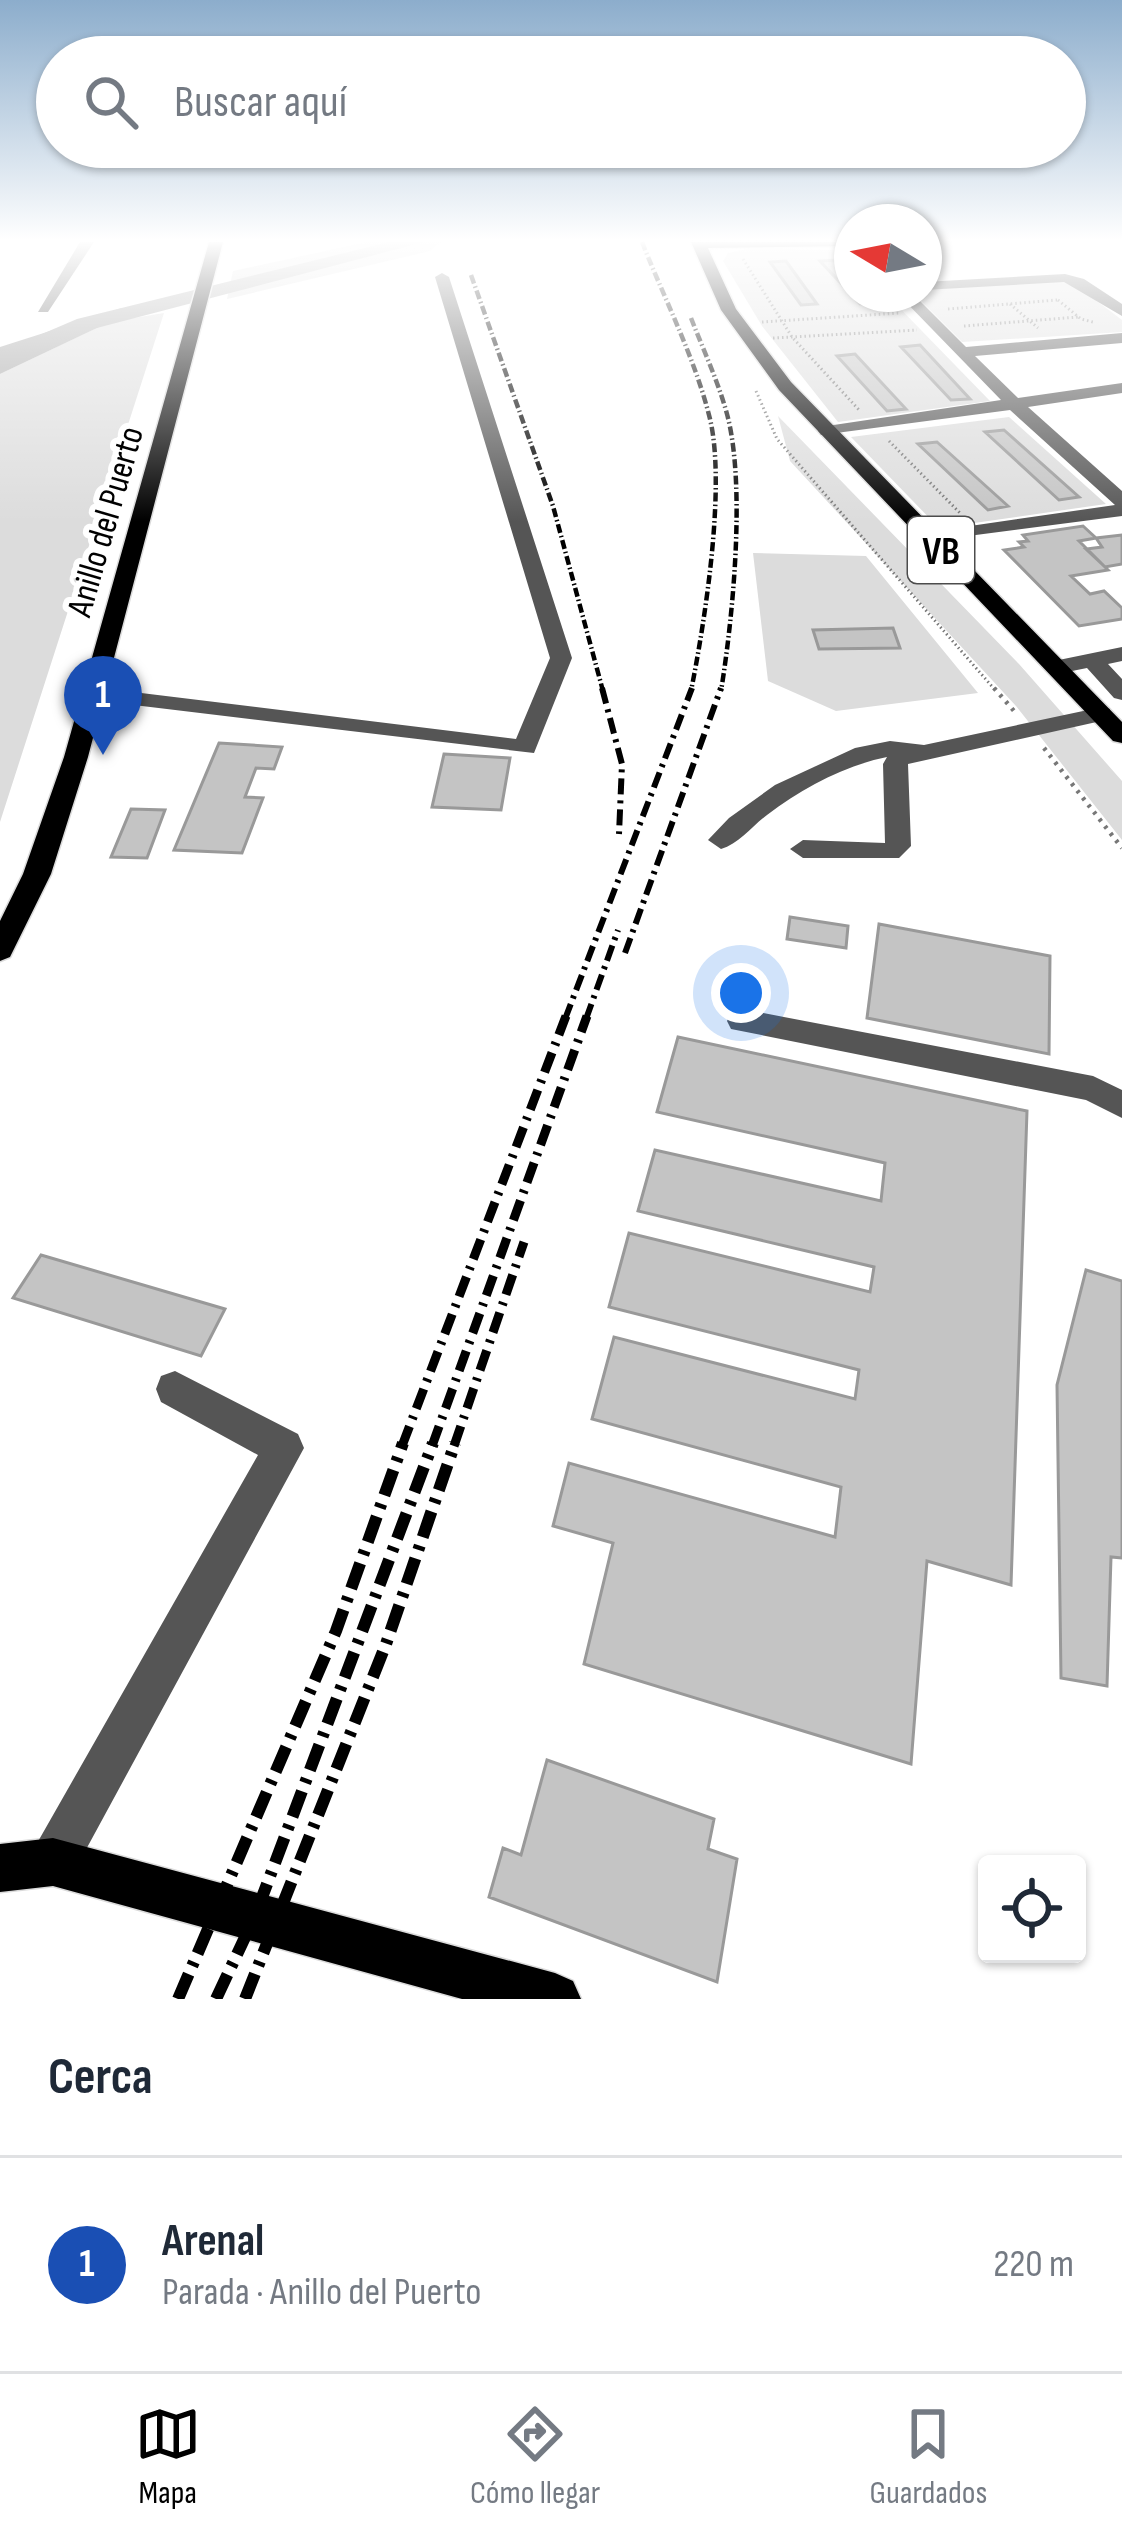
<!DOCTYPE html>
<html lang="es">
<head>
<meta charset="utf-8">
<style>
  body { margin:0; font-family:"Sofia Sans Condensed",sans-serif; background:#f6f6f7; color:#1f2937 }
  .controls { position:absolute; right:36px; bottom:36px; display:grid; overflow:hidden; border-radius:12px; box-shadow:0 3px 9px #0004 }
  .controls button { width:108px; height:108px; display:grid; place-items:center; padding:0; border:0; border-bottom:3px solid #e0e1e3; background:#fff; color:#1f2937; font:60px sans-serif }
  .compass { position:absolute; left:834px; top:204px; width:108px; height:108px; border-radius:50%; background:#fff; box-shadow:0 3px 9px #0004; rotate:280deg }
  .you { position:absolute; left:741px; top:993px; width:42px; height:42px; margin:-30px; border:9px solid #fff; border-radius:50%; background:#1a73e8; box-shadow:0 0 0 18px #1a73e833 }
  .badge { display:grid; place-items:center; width:78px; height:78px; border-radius:50%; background:#000; color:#fff; font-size:39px; font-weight:700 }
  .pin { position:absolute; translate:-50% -99px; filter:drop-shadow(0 3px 6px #0008) }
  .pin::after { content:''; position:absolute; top:63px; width:42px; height:36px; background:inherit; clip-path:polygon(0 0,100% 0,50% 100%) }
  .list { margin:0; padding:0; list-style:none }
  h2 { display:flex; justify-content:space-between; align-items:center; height:156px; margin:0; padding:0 48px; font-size:51px }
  h2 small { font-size:39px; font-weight:400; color:#747a83 }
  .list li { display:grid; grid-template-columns:78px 1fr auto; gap:36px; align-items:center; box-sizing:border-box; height:216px; padding:0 48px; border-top:3px solid #e0e1e3 }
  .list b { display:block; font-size:45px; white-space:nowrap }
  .list p { margin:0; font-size:39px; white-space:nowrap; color:#747a83 }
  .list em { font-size:39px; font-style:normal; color:#747a83 }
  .icon { flex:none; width:66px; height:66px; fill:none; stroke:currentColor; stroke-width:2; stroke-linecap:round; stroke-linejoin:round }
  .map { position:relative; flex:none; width:1122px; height:1999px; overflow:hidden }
  .search { position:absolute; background:#fff; box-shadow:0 3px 9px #0004; left:36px; right:36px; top:36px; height:132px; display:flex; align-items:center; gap:30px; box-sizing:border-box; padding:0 42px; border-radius:66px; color:#747a83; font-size:45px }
  .sheet { height:372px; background:#fff }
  nav { display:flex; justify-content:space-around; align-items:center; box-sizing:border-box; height:168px; border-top:3px solid #e0e1e3; background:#fff; font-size:33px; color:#747a83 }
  nav a { display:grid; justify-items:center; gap:6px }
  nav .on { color:#000 }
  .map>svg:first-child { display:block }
  .green { fill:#dcdcdc }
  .water { fill:#a3a3a3 }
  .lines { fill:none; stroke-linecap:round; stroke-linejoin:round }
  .river { fill:#a3a3a3; fill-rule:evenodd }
  .building { fill:#c4c4c4; stroke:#999; stroke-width:3 }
  .major-casing { stroke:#dbdbdb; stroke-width:3 }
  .path-far1 { stroke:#777; stroke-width:3; stroke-dasharray:1.5 3; stroke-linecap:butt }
  .path { stroke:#777; stroke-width:4.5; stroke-dasharray:3 6; stroke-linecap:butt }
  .minor { fill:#555; fill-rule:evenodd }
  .major { fill:#000; fill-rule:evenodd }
  .rail-far3 { stroke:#000; stroke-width:4.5; stroke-dasharray:9 3 1.5 3; stroke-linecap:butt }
  .rail-far2 { stroke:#000; stroke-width:6; stroke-dasharray:16 6 3 6; stroke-linecap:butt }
  .rail-far1 { stroke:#000; stroke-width:9; stroke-dasharray:21 8 3 8; stroke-linecap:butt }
  .rail { stroke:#000; stroke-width:12; stroke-dasharray:27 9 4.5 9; stroke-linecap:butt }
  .labels { text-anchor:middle; stroke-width:12; stroke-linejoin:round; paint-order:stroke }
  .far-street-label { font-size:36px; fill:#000; stroke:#fff }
  .shield { fill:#fff; stroke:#4c4c4c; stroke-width:3 }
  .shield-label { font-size:39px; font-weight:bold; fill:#000 }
</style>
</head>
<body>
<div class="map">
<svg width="1122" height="1999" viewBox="0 0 1122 1999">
  <rect width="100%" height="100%" fill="#fff"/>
  <!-- green -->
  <path class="green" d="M367,242H441L430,251L227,299L233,271Z
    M747,249L843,250L852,259V294H886L990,401L838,422L762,326L723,261L728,253Z
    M1062,281L1077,286L1122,320V332L962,342L914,294H924V289Z
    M164,313L0,822V374L109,322Z
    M778,416L1019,664L1122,781V840L1016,706L790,461Z
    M1009,417L1106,504L939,528L851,437Z
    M753,553L866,556L978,693L836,711L768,681Z"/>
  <!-- water -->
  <path class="water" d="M122,308H139L0,374V347Z"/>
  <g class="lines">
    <!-- river -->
    <path class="river" d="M389,242H424L93,329L0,368V352L77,319Z"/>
  </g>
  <!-- building -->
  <path class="building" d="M838,260L852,275V294H870L878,302L860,304L820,261Z
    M786,261L817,304L801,305L770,262Z
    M920,345L970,399L951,400L901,347Z
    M855,354L906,409L887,411L837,356Z
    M1004,430L1079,497L1059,500L985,432Z
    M937,442L1008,506L988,510L918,444Z
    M1083,526L1096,538L1079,541L1108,570L1071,576L1090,594L1104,591L1122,608V619L1079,626L1004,550L1024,547L1019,542L1028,541L1023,535Z
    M1122,535V564L1105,567L1086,549L1102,547L1096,538Z
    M893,628L900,648L819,649L813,630Z
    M219,743L282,747L274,769L256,768L245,797L263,798L242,853L174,850Z
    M444,754L510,758L501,810L432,807Z
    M131,809L165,810L147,858L111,857Z
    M790,917L848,926L846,948L787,939Z
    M879,924L1050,956L1049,1054L867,1018Z
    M678,1037L1027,1111L1011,1585L927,1561L911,1764L584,1664L613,1543L553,1526L569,1463L835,1537L841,1487L592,1419L614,1337L855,1399L859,1370L609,1307L629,1233L870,1292L874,1267L638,1211L655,1150L881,1201L885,1163L657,1112Z
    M41,1255L225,1309L201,1356L13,1298Z
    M1086,1270L1122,1281V1558L1111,1557L1107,1686L1061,1678L1057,1385Z
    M547,1760L714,1819L708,1849L737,1859L717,1982L489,1897L503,1848L521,1855Z"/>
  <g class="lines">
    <!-- major casing -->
    <g class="major-casing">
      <path id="major" d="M209,242H223L88,757L51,874L10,957L0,961V921L23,874L64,757Z
        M691,242H852V246L708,248L736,309L791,382L1122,722V743L1113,741L779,390L721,310Z
        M53,1838L555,1973L573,1981L581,1999H462L53,1886L0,1892V1844Z"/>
    </g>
    <!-- path-far1 -->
    <path class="path-far1" d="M743,259L792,337L860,411
      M1058,300L1081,319L1093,322
      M1010,304L1038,328
      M948,309L1057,300
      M762,322L900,313
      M964,326L1078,317
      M773,338L917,330
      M756,391L777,439L996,691
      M889,441L961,514"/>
    <!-- path -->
    <path class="path" d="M994,688L1014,711
      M1044,748L1122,848"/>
    <!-- minor -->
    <path class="minor" d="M80,242H94L48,312H38Z
      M442,273L449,277L572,658L534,753L84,699V689L92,687L516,739L550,658L435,277Z
      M1065,274L1084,279L1122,304V316L1064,282L924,290V282Z
      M898,294H913L966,347L1122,333V343L975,356L1018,398L1122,383V393L1028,407L1122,491V516L922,542V534L929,532L1115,505L1010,410L821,435L818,431L827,426L1001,400Z
      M1122,647V661L1108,664L1122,679V700L1114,698L1087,668L1057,674L1046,667L1049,662Z
      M1102,707L1110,709V719L908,764L911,846L899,858H803L790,849L803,840L885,843L883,764L887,757C843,766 803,788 767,815C752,826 739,844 721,849L708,840L729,818L775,785L855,748L890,741L924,745Z
      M742,1009L1093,1076L1122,1090V1118L1086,1100L731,1029L727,1021L731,1013Z
      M175,1371L298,1434L304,1448L70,1879L53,1886L36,1879L29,1862L36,1845L258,1455L161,1402L156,1389L161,1376Z"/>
    <!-- major -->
    <use href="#major" class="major"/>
    <!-- rail-far3 -->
    <path class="rail-far3" d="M642,242C664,298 694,356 709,415C727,482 705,621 691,691
      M471,275L553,506L603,691
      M691,318C703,349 718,381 727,414C746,485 733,617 721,691"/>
    <!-- rail-far2 -->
    <path class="rail-far2" d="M602,688L622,764L619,834
      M625,953L721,688
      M565,1019L692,688
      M586,1019L618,930"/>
    <!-- rail-far1 -->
    <path class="rail-far1" d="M402,1446L566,1016
      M432,1446L587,1016
      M454,1446L524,1242"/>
    <!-- rail -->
    <path class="rail" d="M178,1999L336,1631L403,1443
      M216,1999L255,1916L433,1443
      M245,1999L386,1644L455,1443"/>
  </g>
  <!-- sky -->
  <linearGradient id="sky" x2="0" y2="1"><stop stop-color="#8cadcc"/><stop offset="0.46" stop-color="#fff"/><stop offset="1" stop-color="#fff" stop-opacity="0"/></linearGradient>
  <rect width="1122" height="522" fill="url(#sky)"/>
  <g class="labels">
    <!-- far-street labels -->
    <g class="far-street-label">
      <text transform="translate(104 521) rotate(-74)" y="13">Anillo del Puerto</text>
    </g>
    <!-- shield labels -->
    <rect class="shield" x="908" y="517" width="66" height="66" rx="9"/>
    <g class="shield-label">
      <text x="941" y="564">VB</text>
    </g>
  </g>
</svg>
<div class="controls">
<button><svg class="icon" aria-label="locate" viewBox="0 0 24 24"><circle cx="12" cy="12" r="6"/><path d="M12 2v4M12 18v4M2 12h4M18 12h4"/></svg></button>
</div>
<svg class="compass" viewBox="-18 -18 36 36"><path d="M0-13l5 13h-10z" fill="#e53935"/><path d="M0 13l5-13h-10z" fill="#747a83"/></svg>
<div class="you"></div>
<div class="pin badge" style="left:103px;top:755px;background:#1a4fb4">1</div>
<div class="search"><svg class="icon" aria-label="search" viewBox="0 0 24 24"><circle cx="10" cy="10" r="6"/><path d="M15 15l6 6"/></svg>Buscar aquí</div>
</div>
<section class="sheet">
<h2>Cerca<small></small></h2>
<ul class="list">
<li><span class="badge" style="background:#1a4fb4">1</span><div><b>Arenal</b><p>Parada · Anillo del Puerto</p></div><em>220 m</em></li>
</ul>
</section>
<nav>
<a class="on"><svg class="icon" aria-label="map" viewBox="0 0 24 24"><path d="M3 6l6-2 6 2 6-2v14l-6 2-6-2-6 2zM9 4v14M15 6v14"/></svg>Mapa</a>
<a><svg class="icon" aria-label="directions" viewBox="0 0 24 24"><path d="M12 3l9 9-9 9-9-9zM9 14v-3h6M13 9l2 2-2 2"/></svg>Cómo llegar</a>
<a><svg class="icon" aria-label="saved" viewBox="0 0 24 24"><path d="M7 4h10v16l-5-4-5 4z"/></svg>Guardados</a>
</nav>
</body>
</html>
